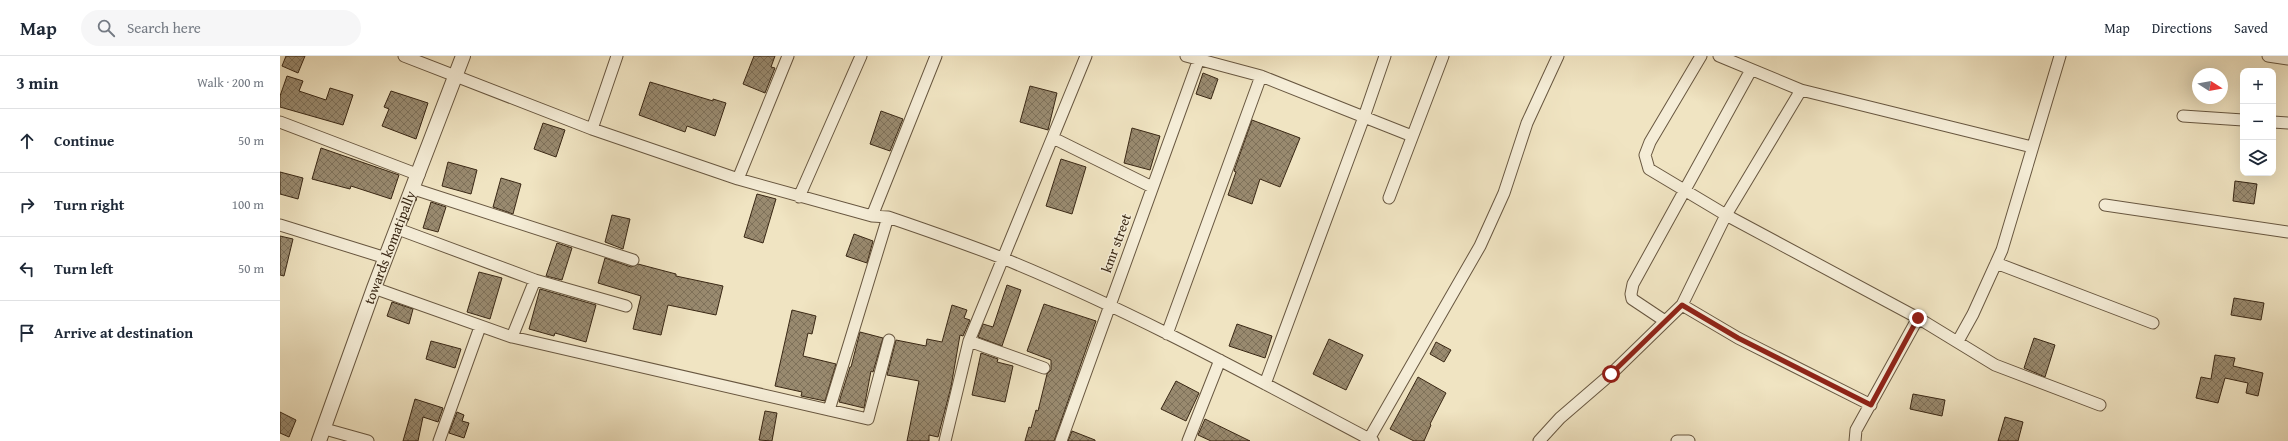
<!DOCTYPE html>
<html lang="en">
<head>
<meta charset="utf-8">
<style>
  body { margin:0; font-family:"Gentium Book Plus",serif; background:#f6f6f7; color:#1f2937 }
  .controls { position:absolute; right:12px; top:12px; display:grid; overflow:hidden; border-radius:8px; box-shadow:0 4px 16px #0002 }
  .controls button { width:36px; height:36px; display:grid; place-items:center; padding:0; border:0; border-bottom:1px solid #e0e1e3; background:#fff; color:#1f2937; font:20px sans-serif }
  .compass { position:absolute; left:1912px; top:12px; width:36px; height:36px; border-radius:50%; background:#fff; box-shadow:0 4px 16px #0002; rotate:101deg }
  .stop { position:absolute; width:12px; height:12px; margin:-9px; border:3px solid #8f2418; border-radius:50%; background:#fff }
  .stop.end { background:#8f2418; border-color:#fff; box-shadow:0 1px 4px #0008 }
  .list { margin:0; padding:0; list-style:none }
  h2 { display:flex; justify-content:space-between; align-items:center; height:52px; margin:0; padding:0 16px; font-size:17px }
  h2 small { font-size:13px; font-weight:400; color:#747a83 }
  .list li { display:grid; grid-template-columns:26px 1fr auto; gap:12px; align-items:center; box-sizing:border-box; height:64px; padding:0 16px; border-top:1px solid #e0e1e3 }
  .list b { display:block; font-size:15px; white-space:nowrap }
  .list em { font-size:13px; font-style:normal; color:#747a83 }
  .icon { flex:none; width:22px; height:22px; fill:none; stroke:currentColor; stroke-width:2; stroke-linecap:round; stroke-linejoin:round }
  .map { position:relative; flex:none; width:2008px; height:385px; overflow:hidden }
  header { display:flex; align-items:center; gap:24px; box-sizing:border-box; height:56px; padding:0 20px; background:#fff; border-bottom:1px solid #e0e1e3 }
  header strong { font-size:19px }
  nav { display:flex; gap:22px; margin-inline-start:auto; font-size:14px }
  .search { width:280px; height:36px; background:#f6f6f7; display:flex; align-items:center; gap:10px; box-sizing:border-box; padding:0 14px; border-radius:22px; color:#747a83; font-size:15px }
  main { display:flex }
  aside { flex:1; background:#fff }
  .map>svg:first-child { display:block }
  .building { fill:url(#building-cross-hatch); stroke:#3a2815 }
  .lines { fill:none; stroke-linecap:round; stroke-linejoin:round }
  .minor-casing { stroke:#685740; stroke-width:13 }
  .tertiary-casing { stroke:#685740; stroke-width:16 }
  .minor { stroke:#f5edd7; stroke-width:11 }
  .tertiary { stroke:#f5edd7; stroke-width:14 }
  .route { stroke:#8f2418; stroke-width:5 }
  .labels { text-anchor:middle; stroke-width:3; stroke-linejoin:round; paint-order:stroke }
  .street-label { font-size:14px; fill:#3a2815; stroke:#f5edd7 }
</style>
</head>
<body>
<header>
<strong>Map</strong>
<div class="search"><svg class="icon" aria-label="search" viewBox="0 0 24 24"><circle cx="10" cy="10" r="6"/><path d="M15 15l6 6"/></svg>Search here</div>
<nav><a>Map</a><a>Directions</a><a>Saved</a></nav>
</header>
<main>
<aside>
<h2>3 min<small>Walk · 200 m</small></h2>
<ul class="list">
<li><svg class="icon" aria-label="ahead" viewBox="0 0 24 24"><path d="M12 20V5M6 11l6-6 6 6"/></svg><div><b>Continue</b></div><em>50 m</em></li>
<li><svg class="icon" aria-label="right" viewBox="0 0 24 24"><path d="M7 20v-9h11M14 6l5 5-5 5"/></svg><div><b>Turn right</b></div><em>100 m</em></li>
<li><svg class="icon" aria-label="left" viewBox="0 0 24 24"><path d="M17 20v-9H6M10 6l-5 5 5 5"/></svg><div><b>Turn left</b></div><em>50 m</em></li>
<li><svg class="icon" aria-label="arrive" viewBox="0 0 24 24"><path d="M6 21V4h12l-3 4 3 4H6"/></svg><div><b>Arrive at destination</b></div></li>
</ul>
</aside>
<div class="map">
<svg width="2008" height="385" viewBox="0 0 2008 385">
  <defs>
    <pattern id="building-cross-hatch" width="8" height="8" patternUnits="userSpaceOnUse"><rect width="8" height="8" fill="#998a6f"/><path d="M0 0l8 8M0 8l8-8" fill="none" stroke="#7e715a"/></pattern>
  </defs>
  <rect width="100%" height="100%" fill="#f0e4c2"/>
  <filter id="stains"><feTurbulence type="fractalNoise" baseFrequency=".005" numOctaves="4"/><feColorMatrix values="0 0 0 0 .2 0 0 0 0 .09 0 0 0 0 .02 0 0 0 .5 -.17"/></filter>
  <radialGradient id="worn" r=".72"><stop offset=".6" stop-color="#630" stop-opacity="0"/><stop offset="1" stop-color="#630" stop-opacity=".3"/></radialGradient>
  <!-- building -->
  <path class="building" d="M6,0H25L18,17L2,10Z
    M474,0H495L491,11L495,12L485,37L463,28Z
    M923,17L938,23L931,43L916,38Z
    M7,20L23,25L19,35L46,44L50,32L73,39L63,69L0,51V40Z
    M370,26L433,45V43L446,47L435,80L407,70L405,76L359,59Z
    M750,30L777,37L768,74L740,66Z
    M111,35L148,47L136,83L102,70L109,53L104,51Z
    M601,55L623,63L610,95L590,88Z
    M972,64L1020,82L1000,131L980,123L972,148L948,139L956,116L954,115Z
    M263,67L285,74L276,101L254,93Z
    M852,72L880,80L870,114L844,107Z
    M41,92L119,119L111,143L71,130L70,133L32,123Z
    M781,103L806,111L792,158L766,150Z
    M168,106L197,114L191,138L162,130Z
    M0,116L23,122L18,143L0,138Z
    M221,122L241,128L233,158L213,151Z
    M1955,125L1977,128L1974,148L1953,145Z
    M477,138L496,143L483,187L464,181Z
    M151,146L166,151L158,176L143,172Z
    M332,159L350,163L343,193L325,186Z
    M574,178L593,185L587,207L566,200Z
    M0,180L13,183L4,220L0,219Z
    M277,187L292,192L282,224L266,220Z
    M325,202L351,211L358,208L396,218V220L443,230L436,259L388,249L381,279L353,273L361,240L318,227Z
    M199,216L222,222L210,263L187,256Z
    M727,229L741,234L722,290L698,281L703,268L713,271Z
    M260,233L316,249L306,286L275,277L274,280L249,273Z
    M1954,242L1984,247L1981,264L1951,259Z
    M112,246L133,253L129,268L107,260Z
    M764,248L816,265L774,385H745L749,371L751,372L756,354L758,355L767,318L771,314V304L747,295Z
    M672,249L687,254L684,262L690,264L683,280L680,279L671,331L658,381L649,379V385H627L639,325L607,319L616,284L646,290L647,283L662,286Z
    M512,254L536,260L532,278L528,277L523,300L556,308L545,345L521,340L522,336L495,330Z
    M957,268L992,280L985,302L949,290Z
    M580,276L603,282L593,316L591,315L584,352L559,346L570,311H571Z
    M1754,282L1775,289L1765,321L1744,312Z
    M1049,283L1083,299L1066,334L1033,318Z
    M151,285L181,293L175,312L146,303Z
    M1156,286L1171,294L1164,306L1150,298Z
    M701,297L718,303L717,306L733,310L725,346L692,339Z
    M1935,299L1955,302L1953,310L1983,317L1978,340L1966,337L1968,327L1945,322L1938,347L1916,342L1921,321L1931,323Z
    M1138,321L1166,337L1150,368L1151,369L1144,385H1134L1110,373Z
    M896,325L919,337L906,365L881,353Z
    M1633,338L1665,344L1662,360L1630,353Z
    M135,343L163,352L158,366L143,361L138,385H123Z
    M485,355L497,357L492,385L479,384Z
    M0,356L16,364L9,381L0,377Z
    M177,356L184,359L182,365L189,367L184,382L169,377Z
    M1725,361L1743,366L1738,385H1718Z
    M925,363L970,385H931L918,379Z
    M792,375L815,384V385H788Z"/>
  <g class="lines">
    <!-- minor casing -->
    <g class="minor-casing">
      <path id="minor" d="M124,0L312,73L458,123L592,160L608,161C646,174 684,187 722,202C850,254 972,321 1093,385
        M906,0L981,20L1084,61L985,328
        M1105,0L1084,61L1132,80
        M1421,0L1370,86L1365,99L1369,113L1446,159L1521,34
        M1439,0L1521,34L1752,91
        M1988,0L2008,3
        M1903,60L1963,64
        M0,66L139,119
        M1993,66L2008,67
        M312,73L337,0
        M773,82L872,131
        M458,123L508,0
        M134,133L353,204
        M519,141L581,0
        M1109,142L1163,0
        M1825,149L2008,176
        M592,160L656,0
        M0,169L106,202
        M118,173L255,224L346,250
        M1716,207L1873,267
        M255,224L232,281L588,363L609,284
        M94,232L232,281
        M1402,249L1458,282L1591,349
        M1385,265L1352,243L1351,238L1353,228L1471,14
        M887,278L981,20
        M689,285L764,312
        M1678,285L1693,258L1722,194L1780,0
        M549,354L608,161
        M45,373L88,385
        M1089,383L1200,190L1224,137L1247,67L1278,0
        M159,385L200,271
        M665,385L689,285L806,0
        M781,385L920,0
        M908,385L940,304
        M1259,385L1280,362L1331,318L1402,249L1446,159L1638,262L1715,309L1820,349
        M1397,385H1409
        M1575,385L1576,374L1638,262"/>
    </g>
    <!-- tertiary casing -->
    <g class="tertiary-casing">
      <g id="tertiary">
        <path id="s1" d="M39,385L94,232L183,0"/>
      </g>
    </g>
    <!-- minor -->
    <use href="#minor" class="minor"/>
    <!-- tertiary -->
    <use href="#tertiary" class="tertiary"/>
  </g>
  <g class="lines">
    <!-- route -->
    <path class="route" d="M1331,318L1402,249L1458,282L1591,349L1638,262"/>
  </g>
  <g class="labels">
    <!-- street labels -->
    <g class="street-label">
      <text transform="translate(836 187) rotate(-70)" y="5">kmr street</text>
      <text dy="5" stroke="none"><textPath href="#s1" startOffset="206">towards komatipally</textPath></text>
    </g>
  </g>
  <rect width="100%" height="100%" filter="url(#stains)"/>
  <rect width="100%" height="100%" fill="url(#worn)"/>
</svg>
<div class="controls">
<button>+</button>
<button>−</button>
<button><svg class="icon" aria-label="layers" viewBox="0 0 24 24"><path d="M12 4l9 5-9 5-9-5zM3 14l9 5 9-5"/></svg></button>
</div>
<svg class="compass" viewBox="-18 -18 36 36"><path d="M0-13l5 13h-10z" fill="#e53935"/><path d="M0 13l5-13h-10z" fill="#747a83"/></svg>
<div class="stop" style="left:1331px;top:318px"></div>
<div class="stop end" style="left:1638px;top:262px"></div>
</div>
</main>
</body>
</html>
